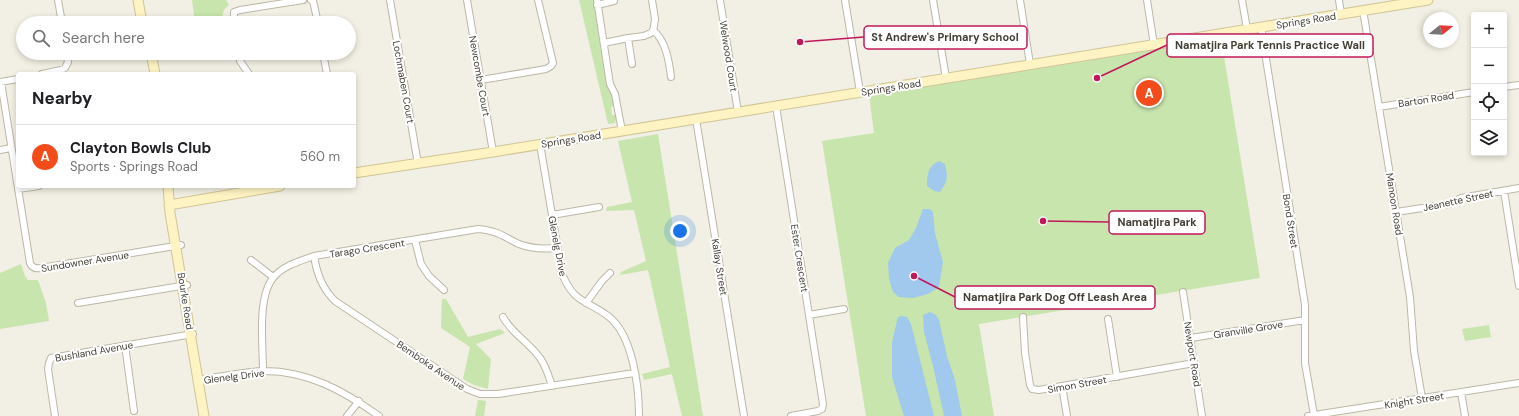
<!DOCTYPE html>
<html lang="en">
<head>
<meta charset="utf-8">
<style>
  body { margin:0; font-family:"DM Sans",sans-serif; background:#f6f6f6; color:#202124 }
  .controls { position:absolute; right:12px; top:12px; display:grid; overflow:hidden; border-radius:4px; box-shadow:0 2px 6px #0003 }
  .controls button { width:36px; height:36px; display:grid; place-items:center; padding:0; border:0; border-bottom:1px solid #e0e0e0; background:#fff; color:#202124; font:20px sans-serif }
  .compass { position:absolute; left:1423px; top:12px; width:36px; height:36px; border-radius:50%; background:#fff; box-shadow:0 2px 6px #0003; rotate:72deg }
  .you { position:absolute; left:680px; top:231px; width:14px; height:14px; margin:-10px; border:3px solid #fff; border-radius:50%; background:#1a73e8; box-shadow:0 0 0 6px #1a73e833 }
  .badge { display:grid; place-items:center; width:26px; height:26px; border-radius:50%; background:#f34b19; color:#fff; font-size:13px; font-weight:700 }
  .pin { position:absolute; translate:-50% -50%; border:2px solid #fff; box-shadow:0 1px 4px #0006 }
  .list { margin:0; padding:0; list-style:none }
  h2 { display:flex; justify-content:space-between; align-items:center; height:52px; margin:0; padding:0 16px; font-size:17px }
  h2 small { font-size:13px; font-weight:400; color:#757577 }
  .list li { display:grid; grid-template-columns:26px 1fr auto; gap:12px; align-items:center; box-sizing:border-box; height:64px; padding:0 16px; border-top:1px solid #e0e0e0 }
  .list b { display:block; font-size:15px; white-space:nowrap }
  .list p { margin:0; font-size:13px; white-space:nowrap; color:#757577 }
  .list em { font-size:13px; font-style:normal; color:#757577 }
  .icon { flex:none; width:22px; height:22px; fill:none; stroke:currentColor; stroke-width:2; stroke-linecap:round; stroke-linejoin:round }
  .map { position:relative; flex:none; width:1519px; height:416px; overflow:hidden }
  .search { position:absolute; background:#fff; box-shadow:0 2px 6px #0003; left:16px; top:16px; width:340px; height:44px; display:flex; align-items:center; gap:10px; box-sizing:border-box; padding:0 14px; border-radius:22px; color:#757577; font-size:15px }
  .panel { position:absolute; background:#fff; box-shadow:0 2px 6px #0003; left:16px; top:72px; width:340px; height:116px; border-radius:4px }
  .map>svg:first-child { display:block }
  .green { fill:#c8e5ad }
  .water { fill:#a1c8ed }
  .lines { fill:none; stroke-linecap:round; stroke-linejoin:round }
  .street-casing { stroke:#bdb7a7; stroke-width:8 }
  .secondary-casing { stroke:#d1c595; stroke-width:11 }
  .street { stroke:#fff; stroke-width:6 }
  .secondary { stroke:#fdf3c3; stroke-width:9 }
  .labels { text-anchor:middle; stroke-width:4; stroke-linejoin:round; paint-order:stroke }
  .street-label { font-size:10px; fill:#433f34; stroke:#fff }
  .leader { fill:none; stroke:#c2185b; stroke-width:1.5 }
  .callout-dot { fill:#c2185b; stroke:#fff; stroke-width:1.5 }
  .callout { fill:#fff; stroke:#c2185b; stroke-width:1.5 }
  .callout-label { font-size:11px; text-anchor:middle; font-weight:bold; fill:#433f34 }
</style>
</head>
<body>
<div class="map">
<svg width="1519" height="416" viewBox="0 0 1519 416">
  <rect width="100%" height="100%" fill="#f2efe4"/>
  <!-- green -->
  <path class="green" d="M192,0H226L229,5C224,9 222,12 223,19L195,23Z
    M579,0H594L607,84L612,92L615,106L611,107L612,115H617L615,123L608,124Z
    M1221,38L1260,278L979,324L994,416H866L822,141L874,133L869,95Z
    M658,134L703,416H682L672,374L644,380L642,374L670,367L648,270L620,275L621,272L646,261L634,210L606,211L607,207L632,202L618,141Z
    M21,264L25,276L28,280H38L46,303L49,321L0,329V273Z
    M442,299H446L468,337L500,329L505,333L476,344L491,359L488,389L474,385L463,379L470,347L441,328Z
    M1489,325L1491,337L1465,341L1462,329Z
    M478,400L486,401L484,416H475Z"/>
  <!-- water -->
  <path class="water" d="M939,161L945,164C948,177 948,181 940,192L934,191L927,186C927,174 928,166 939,161Z
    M923,209H930L933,212L935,233L943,262L939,287L928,294L913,298L899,297L893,292L889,279L888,263L895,248L909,240L916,228Z
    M930,312L936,315L939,320L947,356L955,380L962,416H944L933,366L924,332L923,315Z
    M902,316L907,317L911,324L934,416H904L892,377V342L898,317Z"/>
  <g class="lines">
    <!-- street casing -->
    <g class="street-casing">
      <path id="street" d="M58,0L62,23
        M311,0L313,1L318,23
        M390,0L418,164
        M467,0L493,152
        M597,0L610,84L615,94L622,131
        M720,0L738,112
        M845,0L860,92
        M933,0L946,78
        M1020,0L1030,64
        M1147,0L1154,45
        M1242,0L1247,29
        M1339,0L1341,14
        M597,5L614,1
        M1363,10L1410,297L1414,351L1422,398
        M234,23V12L240,10L303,0
        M1261,27L1305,305V363L1314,415
        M653,30C666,41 669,61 671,77
        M628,38L632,64
        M604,43L628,38L644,36L653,32L655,19L652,0
        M239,53L240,61L249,74
        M323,53L327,74
        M42,74L61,70L65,68L68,62L66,53
        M481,80L546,69L551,66L553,63L538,0
        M0,82L18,79
        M1,82L30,263C32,268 36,269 41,268L181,245
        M1504,87L1519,85
        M776,106L823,404L822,409L818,411L791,416
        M1379,107L1474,92
        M696,119L744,416
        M540,144L562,274C575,304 585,299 608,316C633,335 639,387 639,416
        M0,150L11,148
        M18,189L39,186
        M1504,191L1519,286
        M1396,212L1449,204L1461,198L1519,188
        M552,215L599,207
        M415,240L421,264L429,276L444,290
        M314,256C317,274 322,288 335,301L467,389L480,394H498L634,373
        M251,260L273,277
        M1183,292L1202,416
        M78,303L187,285
        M586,303L602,281L610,273
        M809,315L844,309
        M503,317C512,334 529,342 540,358C546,366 549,377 552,386
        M1023,317L1025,353L1030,385L1032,389L1039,390L1062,386L1194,363
        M1108,319L1117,377
        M1191,338L1305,320
        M125,345L134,411
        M263,371C263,346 257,298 273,278C282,266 300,261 314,256L478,229C499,231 502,236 519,244C531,249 544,249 557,248
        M198,380C219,377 241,372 262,371C307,370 344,391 379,416
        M1062,386L1067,416
        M1461,392L1465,416
        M55,416L48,369L49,363L51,358L193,334
        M347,416L359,401
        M1308,416L1519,383"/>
    </g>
    <!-- secondary casing -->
    <g class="secondary-casing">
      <path id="secondary" d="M138,0L142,23
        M151,53L155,74
        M354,173L493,152L1428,0
        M168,186L170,213L204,416
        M169,205L280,186"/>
    </g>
    <!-- street -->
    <use href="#street" class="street"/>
    <!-- secondary -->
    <use href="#secondary" class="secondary"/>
  </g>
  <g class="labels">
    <!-- street labels -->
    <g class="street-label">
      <text transform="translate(1306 20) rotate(-9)" y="4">Springs Road</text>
      <text transform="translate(729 56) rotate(81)" y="4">Welwood Court</text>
      <text transform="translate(480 76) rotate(80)" y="4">Newcombe Court</text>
      <text transform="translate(404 82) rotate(80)" y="4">Lochmaben Court</text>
      <text transform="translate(891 87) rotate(-9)" y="4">Springs Road</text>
      <text transform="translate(1426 99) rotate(-9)" y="4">Barton Road</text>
      <text transform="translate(571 139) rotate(-9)" y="4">Springs Road</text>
      <text transform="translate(1458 200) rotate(-12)" y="4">Jeanette Street</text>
      <text transform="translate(1395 204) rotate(81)" y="4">Manoon Road</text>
      <text transform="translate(1291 221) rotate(81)" y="4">Bond Street</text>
      <text transform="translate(558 246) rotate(79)" y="4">Glenelg Drive</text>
      <text transform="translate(367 248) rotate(-9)" y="4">Tarago Crescent</text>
      <text transform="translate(800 258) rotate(81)" y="4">Ester Crescent</text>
      <text transform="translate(85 261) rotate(-9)" y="4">Sundowner Avenue</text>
      <text transform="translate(720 267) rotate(81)" y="4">Kallay Street</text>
      <text transform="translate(186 301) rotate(81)" y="4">Bourke Road</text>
      <text transform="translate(1248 329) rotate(-9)" y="4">Granville Grove</text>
      <text transform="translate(94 351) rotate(-10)" y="4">Bushland Avenue</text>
      <text transform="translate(1193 354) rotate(81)" y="4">Newport Road</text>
      <text transform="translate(431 365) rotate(34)" y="4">Bemboka Avenue</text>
      <text transform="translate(234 376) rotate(-7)" y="4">Glenelg Drive</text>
      <text transform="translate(1077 384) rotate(-10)" y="4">Simon Street</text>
      <text transform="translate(1414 400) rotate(-9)" y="4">Knight Street</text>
    </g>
  </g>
  <!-- callouts -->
  <path class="leader" d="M800 42L864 37M1097 78L1167 45M1043 221L1109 222M914 276L955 297"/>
  <g class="callout-dot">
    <circle cx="800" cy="42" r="4"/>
    <circle cx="1097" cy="78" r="4"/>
    <circle cx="1043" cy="221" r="4"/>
    <circle cx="914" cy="276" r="4"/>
  </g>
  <g class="callout">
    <rect x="864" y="26" width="163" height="23" rx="4"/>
    <rect x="1167" y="34" width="206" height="23" rx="4"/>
    <rect x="1109" y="211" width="96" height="23" rx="4"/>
    <rect x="955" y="286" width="200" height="23" rx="4"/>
  </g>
  <g class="callout-label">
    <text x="945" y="41">St Andrew's Primary School</text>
    <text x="1270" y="49">Namatjira Park Tennis Practice Wall</text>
    <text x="1157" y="226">Namatjira Park</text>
    <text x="1055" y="301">Namatjira Park Dog Off Leash Area</text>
  </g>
</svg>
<div class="controls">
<button>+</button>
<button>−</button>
<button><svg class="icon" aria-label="locate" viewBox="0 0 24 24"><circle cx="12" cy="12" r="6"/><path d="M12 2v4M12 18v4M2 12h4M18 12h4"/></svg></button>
<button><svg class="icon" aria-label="layers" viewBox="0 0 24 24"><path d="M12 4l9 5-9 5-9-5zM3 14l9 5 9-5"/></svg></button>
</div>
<svg class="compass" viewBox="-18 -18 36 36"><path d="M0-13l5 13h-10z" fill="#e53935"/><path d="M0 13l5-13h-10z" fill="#757577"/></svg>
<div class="you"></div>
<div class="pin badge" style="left:1149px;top:93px">A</div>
<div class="search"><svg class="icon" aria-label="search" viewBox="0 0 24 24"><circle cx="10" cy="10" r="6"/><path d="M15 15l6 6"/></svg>Search here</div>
<section class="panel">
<h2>Nearby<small></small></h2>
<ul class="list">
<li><span class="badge">A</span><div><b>Clayton Bowls Club</b><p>Sports · Springs Road</p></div><em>560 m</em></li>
</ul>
</section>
</div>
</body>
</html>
